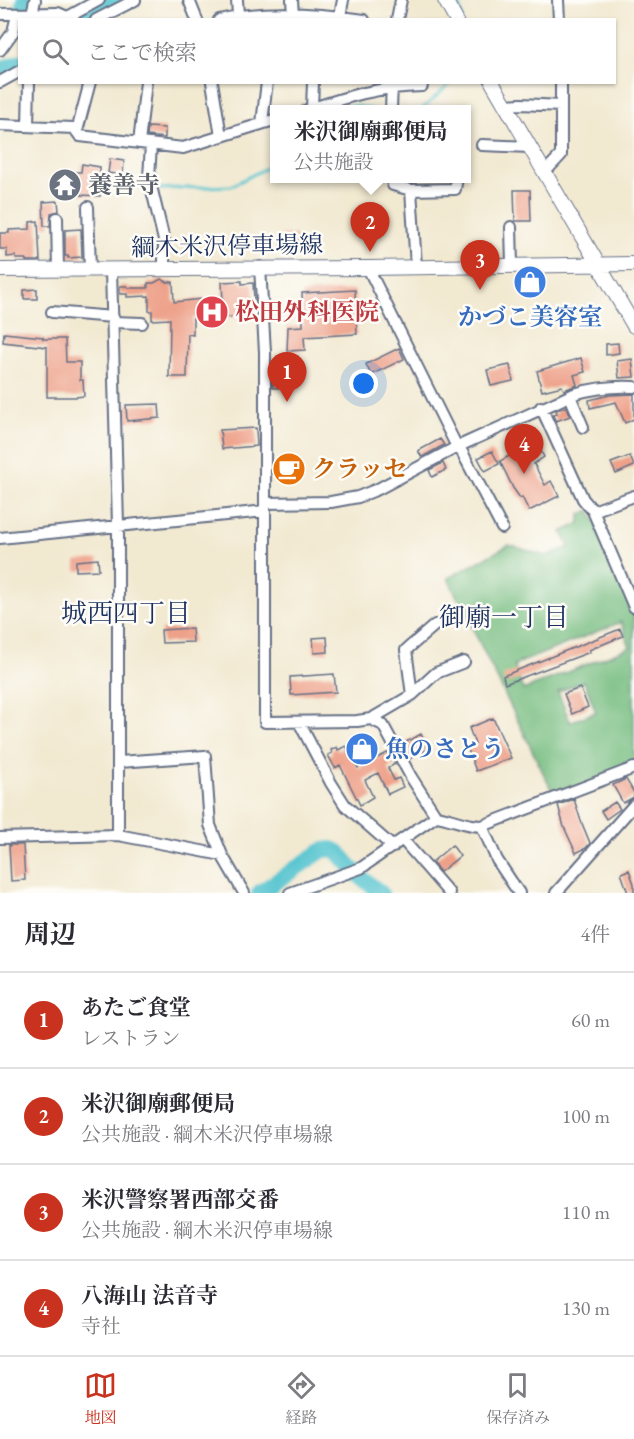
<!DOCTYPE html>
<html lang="ja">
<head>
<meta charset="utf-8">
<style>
  body { margin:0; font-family:"EB Garamond","Noto Serif JP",serif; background:#f2f2f3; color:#2b2b33 }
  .you { position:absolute; left:364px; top:384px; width:21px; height:21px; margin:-15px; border:4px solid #fff; border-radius:50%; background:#1a73e8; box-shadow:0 0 0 9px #1a73e833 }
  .badge { display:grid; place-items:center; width:39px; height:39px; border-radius:50%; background:#c8321e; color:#fff; font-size:20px; font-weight:700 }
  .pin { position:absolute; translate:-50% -50px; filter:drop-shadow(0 2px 3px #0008) }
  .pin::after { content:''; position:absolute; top:32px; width:21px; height:18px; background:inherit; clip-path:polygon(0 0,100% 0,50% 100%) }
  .popup { position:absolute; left:270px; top:105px; width:201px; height:78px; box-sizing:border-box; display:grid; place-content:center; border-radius:0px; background:#fff; filter:drop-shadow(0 2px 4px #0005); font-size:20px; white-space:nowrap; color:#7c7c81 }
  .popup b { font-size:22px; color:#2b2b33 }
  .popup::after { content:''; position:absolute; left:50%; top:100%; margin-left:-12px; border:12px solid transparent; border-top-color:#fff }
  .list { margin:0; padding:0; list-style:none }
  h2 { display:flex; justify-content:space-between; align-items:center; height:78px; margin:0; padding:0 24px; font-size:26px }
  h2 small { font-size:20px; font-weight:400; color:#7c7c81 }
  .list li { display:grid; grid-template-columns:39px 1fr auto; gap:18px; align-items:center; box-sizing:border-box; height:96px; padding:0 24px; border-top:2px solid #e1e1e2 }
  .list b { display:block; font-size:22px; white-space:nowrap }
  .list p { margin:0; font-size:20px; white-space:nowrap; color:#7c7c81 }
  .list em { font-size:20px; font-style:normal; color:#7c7c81 }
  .icon { flex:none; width:33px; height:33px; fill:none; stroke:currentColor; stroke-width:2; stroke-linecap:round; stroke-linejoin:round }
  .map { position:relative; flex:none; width:634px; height:893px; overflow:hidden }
  .search { position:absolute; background:#fff; box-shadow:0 2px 4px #0004; left:18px; right:18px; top:18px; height:66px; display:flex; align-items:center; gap:15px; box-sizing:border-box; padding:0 21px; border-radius:0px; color:#7c7c81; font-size:22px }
  .sheet { height:462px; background:#fff }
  nav { display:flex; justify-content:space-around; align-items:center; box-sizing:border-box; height:84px; border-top:2px solid #e1e1e2; background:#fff; font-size:16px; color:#7c7c81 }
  nav a { display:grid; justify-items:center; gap:3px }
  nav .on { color:#c8321e }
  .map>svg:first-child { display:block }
  .forest { fill:#78be82; stroke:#4a7670; stroke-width:1.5; fill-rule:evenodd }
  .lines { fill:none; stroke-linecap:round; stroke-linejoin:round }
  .stream { stroke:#58c5d0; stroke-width:3 }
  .river { stroke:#58c5d0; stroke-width:16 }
  .building { fill:#eea089 }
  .street-casing { stroke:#667086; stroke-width:14 }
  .secondary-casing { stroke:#667086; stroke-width:16 }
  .street { stroke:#fff; stroke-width:10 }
  .secondary { stroke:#fff; stroke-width:14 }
  .labels { text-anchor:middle; stroke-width:5; stroke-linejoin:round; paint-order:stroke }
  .worship-label { font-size:24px; font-weight:bold; fill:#5b616d; stroke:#fdfcf7; text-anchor:start }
  .street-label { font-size:24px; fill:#1b2f5e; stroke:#fdfcf7 }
  .health-label { font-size:24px; font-weight:bold; fill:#be3a42; stroke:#fdfcf7; text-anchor:start }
  .shop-label { font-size:24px; font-weight:bold; fill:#366cbe; stroke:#fdfcf7 }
  .food-label { font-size:24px; font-weight:bold; fill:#c56008; stroke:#fdfcf7; text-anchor:start }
  .neighbourhood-label { font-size:26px; fill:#1b2f5e; stroke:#fdfcf7 }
</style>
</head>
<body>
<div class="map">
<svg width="634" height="893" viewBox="0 0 634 893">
  <rect width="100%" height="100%" fill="#fdfcf7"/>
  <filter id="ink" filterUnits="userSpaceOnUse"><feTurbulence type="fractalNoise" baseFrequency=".0167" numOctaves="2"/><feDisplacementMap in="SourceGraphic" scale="12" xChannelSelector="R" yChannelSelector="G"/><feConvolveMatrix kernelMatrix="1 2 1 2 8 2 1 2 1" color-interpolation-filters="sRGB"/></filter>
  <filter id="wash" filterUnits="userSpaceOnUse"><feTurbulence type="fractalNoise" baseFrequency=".008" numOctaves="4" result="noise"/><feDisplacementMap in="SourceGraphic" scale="24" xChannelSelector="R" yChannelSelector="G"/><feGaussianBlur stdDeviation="1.35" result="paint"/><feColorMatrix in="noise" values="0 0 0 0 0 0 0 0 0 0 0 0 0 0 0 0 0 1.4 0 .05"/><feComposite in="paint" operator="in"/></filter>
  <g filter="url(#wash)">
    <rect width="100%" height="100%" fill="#f2e9d1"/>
    <!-- forest -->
    <path class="forest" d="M590,510L634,612V772L565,799L552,791L448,578L509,545L546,556L569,547L562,532L580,523V515ZM621,622L630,647L523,690L514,665ZM584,681L596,712L570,722L558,692Z"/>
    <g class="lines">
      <!-- stream -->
      <path class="stream" d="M459,0L462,19
        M346,110L349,106H358L374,110
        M421,110L452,82
        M159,189L231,186L274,164"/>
      <!-- river -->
      <path class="river" d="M20,20L24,0
        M80,20L115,0
        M0,69L20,62
        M259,893L323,850L332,849L338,852L358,875L381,893"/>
    </g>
    <g id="blocks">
      <!-- building -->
      <path class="building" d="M148,127L165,128V138L147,136Z
        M110,159L124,161L123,175L108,173Z
        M82,164L100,167V196L81,195V191H73L74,172H81Z
        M514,190H530L531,221H515Z
        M58,201L59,211L51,213L50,226H44L43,202Z
        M38,221L40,261H26V259H16V256L7,257V249H0V233H9V230L30,229V222Z
        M81,229L82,257L68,258V256H65V230Z
        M281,235H297V250H281Z
        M161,279L167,282H173L174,302L202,299V302H223L222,282L242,281V284L253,283L254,299L241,300V317L193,318V335L188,334L187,377H169L170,319L152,320V311H149V296L127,297V294H120V286H127L129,288H148V283H154Z
        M37,289V299H24V290Z
        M355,290L357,334L304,337L305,350L287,351L288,327L303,326L302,293Z
        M4,333L43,337V339H65L66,362H80V380H83L84,396L75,397H47V347L3,342Z
        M618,343L619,353L606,355V344Z
        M399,348L404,359L371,375L366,364Z
        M581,358L585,372L574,375L577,385L564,390L562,386L542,391L537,371Z
        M632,359L634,377L619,378L617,361Z
        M510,365L513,381L491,386L487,370Z
        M296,378V387L273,388V380Z
        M634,394V419L625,423L616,402L590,408L589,400L610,395Z
        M159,404L160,418L127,421L126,405Z
        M567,407L570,416L556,421L553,415L557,413L556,410Z
        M256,428L257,446L222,449L220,430Z
        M440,439L444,445L422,457L418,451Z
        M538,445L544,457L534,464L545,485L551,481L559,496L529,511L522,497L520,498L513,488L500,461L513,454L515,457Z
        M492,451L499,464L485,471L478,458Z
        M630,456L634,466L616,474L611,463Z
        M443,463L446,470L432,477L429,470Z
        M98,559L99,570L76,571V561Z
        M192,628L193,642L162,643L161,630Z
        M620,629L623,636L589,650L590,652L505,684L503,676Z
        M327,637L328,652L314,653L313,638Z
        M334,674L336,692L291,695L290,677Z
        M580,688L588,707L572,714L564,694Z
        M493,718L511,758L476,771L467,747L475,744L469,728Z
        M421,734L428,749L410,759L402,744Z
        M346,746L358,768L389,752L395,764L388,768L394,780L399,778L403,787L388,794L378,773L365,780L373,797L360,805L340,765L335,768L328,755L332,753L331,750L337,747L338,750Z
        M626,779L634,793V797L623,803L613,785Z
        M574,799L581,821L590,843L586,848L576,853L564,827L558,805Z
        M615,802L620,809L606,819L601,811Z
        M9,845H23L25,880L11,881Z
        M452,845L460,856L440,872L432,862Z
        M629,870L634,884V893H628L621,873Z"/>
    </g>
  </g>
  <g filter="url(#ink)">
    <use href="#blocks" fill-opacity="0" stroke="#667086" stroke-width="1.5"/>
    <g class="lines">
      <!-- street casing -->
      <g class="street-casing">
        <path id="street" d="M189,0L197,20
          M237,0L238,15
          M292,0L293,14
          M558,0L559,20
          M0,14L58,13L74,20
          M32,14L35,0
          M340,16L343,0
          M68,17L99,0
          M96,20L135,0
          M219,20C264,9 318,13 364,20
          M397,20L401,0
          M0,50L13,32L17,15
          M0,82L20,71
          M212,82L221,136
          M505,105L521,104L561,106
          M312,108L313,82
          M307,110C349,96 377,87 422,86
          M391,110L392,82
          M262,123L267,82
          M0,125L74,128L80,136L183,148L274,120
          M28,126L29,82
          M77,131L90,82
          M139,143L146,82
          M151,144L149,178L164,240V270
          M482,145L530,147
          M544,173L561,155V82
          M393,178V185L411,190L416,266
          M411,190L455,189L457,178
          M88,207L90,270
          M57,218L58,270
          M511,227L512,265
          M260,267L265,352V722L357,721L371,719L383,725L411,777L436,816
          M368,268L457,447L462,452L502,528
          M111,270L118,525V835
          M52,312L113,317
          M113,322L142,323
          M570,396L583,427
          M541,407L583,499L593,511
          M634,496L593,511L634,607
          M265,503L331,502L358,497L378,489L457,447L574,394C594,388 613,386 634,387
          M0,538L265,511
          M412,695L436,673L464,662
          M371,719L412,695L406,650L435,625
          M299,722L331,783L345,805L393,847
          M119,762L205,756L210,825L222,855L244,893
          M482,826L497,860L519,893
          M0,838L118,835L222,855
          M403,840L449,893
          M290,893L361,868L436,816C452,818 465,826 482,826L634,768
          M556,893L634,805"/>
      </g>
      <!-- secondary casing -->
      <g class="secondary-casing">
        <path id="secondary" d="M445,0L456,20
          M492,82L634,326
          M0,270L368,268L634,264"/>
      </g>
      <!-- street -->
      <use href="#street" class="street"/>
      <!-- secondary -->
      <use href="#secondary" class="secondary"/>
    </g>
  </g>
  <!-- icons -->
  <defs>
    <g id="temple-disc" transform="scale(1.725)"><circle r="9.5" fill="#6b7280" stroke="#fdfcf7"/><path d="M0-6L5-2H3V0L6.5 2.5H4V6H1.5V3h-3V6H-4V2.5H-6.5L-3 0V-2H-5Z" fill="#fff"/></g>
    <g id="shop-disc" transform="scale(1.725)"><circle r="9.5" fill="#3f7fe0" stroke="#fdfcf7"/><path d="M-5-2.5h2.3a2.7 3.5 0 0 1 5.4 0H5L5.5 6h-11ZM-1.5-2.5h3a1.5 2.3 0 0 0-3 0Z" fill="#fff"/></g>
    <g id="hospital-disc" transform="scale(1.725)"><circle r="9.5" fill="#e0444e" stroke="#fdfcf7"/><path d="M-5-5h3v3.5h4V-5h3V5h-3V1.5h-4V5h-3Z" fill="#fff"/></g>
    <g id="cafe-disc" transform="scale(1.725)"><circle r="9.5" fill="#e8710a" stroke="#fdfcf7"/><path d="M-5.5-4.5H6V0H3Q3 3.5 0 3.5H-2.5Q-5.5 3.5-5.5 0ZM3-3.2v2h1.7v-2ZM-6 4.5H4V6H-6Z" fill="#fff"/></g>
  </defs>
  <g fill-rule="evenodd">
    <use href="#temple-disc" x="65" y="185"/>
    <use href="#shop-disc" x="530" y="282"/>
    <use href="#hospital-disc" x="212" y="312"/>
    <use href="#cafe-disc" x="289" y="469"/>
    <use href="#shop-disc" x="362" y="749"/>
  </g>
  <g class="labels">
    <!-- worship labels -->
    <g class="worship-label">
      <text x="88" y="193">養善寺</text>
    </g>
    <!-- street labels -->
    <g class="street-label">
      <text transform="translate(227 246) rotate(-1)" y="8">綱木米沢停車場線</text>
    </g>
    <!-- health labels -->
    <g class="health-label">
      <text x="235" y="320">松田外科医院</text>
    </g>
    <!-- shop labels -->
    <g class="shop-label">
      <text x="530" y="325">かづこ美容室</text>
      <text x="385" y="757" text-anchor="start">魚のさとう</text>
    </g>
    <!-- food labels -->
    <g class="food-label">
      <text x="312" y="477">クラッセ</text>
    </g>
    <!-- neighbourhood labels -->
    <g class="neighbourhood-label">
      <text x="126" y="622">城西四丁目</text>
      <text x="504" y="626">御廟一丁目</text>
    </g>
  </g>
</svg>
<div class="you"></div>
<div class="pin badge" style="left:287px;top:402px">1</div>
<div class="pin badge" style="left:370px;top:252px">2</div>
<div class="popup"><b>米沢御廟郵便局</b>公共施設</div>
<div class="pin badge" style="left:480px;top:290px">3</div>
<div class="pin badge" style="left:524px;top:474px">4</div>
<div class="search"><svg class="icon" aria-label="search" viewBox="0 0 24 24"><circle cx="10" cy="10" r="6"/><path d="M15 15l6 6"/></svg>ここで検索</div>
</div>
<section class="sheet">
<h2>周辺<small>4件</small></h2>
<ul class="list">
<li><span class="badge">1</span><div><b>あたご食堂</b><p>レストラン</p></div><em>60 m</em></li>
<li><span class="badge">2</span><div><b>米沢御廟郵便局</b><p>公共施設 · 綱木米沢停車場線</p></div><em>100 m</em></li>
<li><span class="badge">3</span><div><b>米沢警察署西部交番</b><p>公共施設 · 綱木米沢停車場線</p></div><em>110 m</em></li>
<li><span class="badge">4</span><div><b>八海山 法音寺</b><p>寺社</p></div><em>130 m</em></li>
</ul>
</section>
<nav>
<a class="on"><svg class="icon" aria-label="map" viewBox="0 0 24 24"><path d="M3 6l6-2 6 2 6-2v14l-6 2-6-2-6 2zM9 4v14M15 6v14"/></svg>地図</a>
<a><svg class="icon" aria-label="directions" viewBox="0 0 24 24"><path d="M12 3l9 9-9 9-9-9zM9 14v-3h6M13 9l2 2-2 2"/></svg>経路</a>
<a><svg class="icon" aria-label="saved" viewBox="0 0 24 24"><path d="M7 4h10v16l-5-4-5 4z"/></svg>保存済み</a>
</nav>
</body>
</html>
